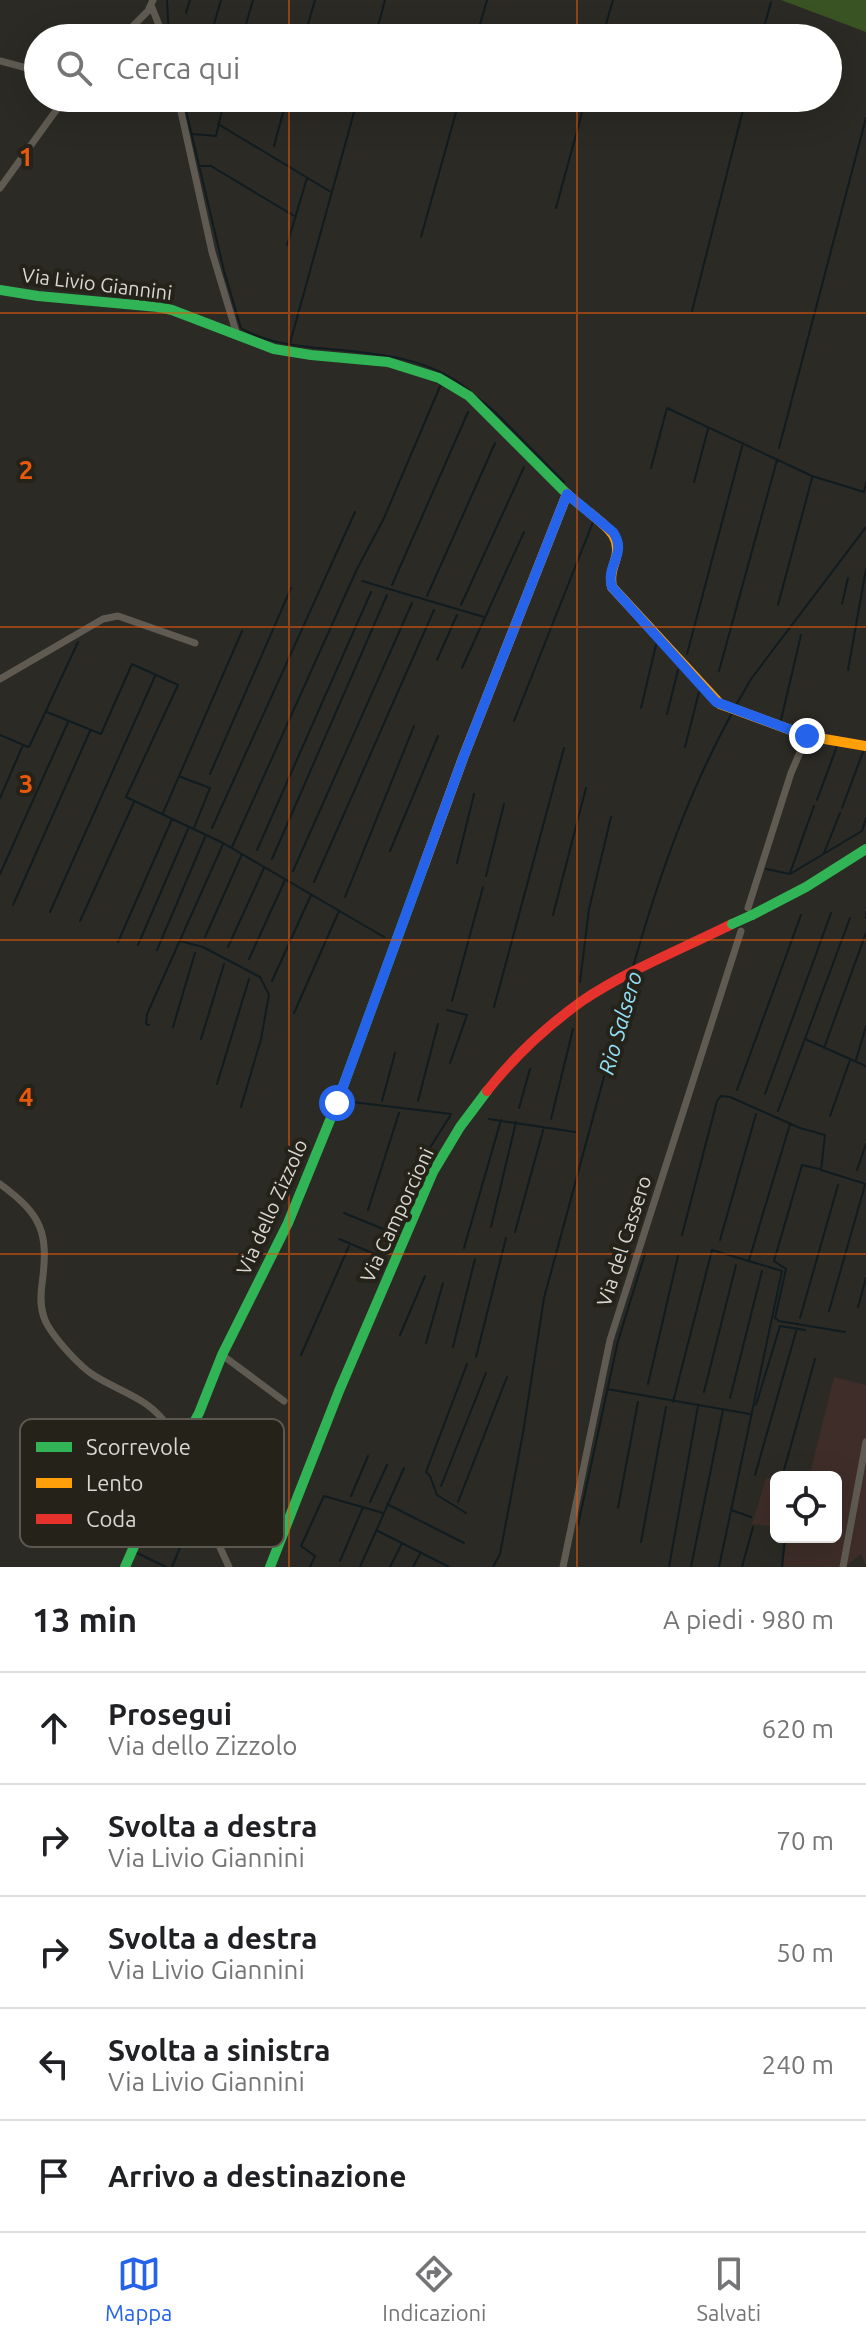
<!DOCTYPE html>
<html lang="it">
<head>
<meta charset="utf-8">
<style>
  body { margin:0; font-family:Ubuntu,sans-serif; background:#f2f2f2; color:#202124 }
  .controls { position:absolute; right:24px; bottom:24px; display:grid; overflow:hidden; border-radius:12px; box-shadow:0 8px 32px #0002 }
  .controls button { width:72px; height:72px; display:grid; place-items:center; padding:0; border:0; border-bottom:2px solid #e0e0e0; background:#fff; color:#202124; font:40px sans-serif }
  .stop { position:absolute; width:24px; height:24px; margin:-18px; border:6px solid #2563eb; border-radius:50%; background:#fff }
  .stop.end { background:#2563eb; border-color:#fff; box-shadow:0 2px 8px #0008 }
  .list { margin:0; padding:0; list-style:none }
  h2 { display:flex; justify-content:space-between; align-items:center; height:104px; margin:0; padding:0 32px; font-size:34px }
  h2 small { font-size:26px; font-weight:400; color:#757577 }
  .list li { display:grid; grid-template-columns:52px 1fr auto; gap:24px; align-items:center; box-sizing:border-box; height:112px; padding:0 32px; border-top:2px solid #e0e0e0 }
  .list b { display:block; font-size:30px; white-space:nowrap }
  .list p { margin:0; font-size:26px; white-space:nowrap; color:#757577 }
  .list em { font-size:26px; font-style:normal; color:#757577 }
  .icon { flex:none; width:44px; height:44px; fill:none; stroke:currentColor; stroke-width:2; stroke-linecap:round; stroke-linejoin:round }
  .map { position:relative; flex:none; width:866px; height:1567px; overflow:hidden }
  .search { position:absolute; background:#fff; box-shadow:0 8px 32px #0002; left:24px; right:24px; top:24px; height:88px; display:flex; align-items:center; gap:20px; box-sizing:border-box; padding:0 28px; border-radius:44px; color:#757577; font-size:30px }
  .sheet { height:664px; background:#fff }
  nav { display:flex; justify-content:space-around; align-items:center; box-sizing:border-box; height:112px; border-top:2px solid #e0e0e0; background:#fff; font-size:22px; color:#757577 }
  nav a { display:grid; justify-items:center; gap:4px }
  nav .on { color:#2563eb }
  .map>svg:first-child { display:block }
  .industrial { fill:#3e2d28 }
  .green { fill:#3a5323 }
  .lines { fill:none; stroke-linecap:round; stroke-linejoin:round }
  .stream { stroke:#101c20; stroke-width:2 }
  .street { stroke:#605b52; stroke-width:7 }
  .fast { stroke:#30b455; stroke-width:10 }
  .slow { stroke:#ff9f0a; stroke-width:10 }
  .jam { stroke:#e5322d; stroke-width:10 }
  .fast-bridge { stroke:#30b455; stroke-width:10 }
  .route { stroke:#2563eb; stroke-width:10 }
  .grid { fill:none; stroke:#e8590c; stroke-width:2; stroke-opacity:0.55 }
  .labels { text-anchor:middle; stroke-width:8; stroke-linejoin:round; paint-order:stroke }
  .street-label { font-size:20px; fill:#d8d7d1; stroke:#252219 }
  .water-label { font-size:22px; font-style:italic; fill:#92e0f7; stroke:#252219 }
  .key { fill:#252219; stroke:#5b5850; stroke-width:2 }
  .key-label { font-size:22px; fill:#d8d7d1 }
  .grid-label { font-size:26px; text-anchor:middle; font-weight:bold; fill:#e8590c; stroke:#252219; stroke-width:8; stroke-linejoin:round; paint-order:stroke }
</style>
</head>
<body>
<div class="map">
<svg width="866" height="1567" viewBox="0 0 866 1567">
  <rect width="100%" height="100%" fill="#2b2a25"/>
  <!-- industrial -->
  <path class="industrial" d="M834,1377L866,1385V1565L861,1554L845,1567H783L787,1537H836V1477H809Z
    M766,1478L776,1479V1527L752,1524Z"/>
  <!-- green -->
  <path class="green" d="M781,0H866V32Z"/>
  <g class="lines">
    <!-- stream -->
    <path class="stream" d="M167,0L169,38
      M186,13L190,0
      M210,38L221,0
      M242,38L253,0
      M304,38L315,0
      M375,38L385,0
      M476,38L487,0
      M602,38L613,0
      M761,38L771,2
      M183,98L224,271L241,328C264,342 291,345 318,348C371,353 427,355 470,391
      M218,124L331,192
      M193,134L216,136L225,98
      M274,146L287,98
      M199,166H211L296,217
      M556,208L586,98
      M421,237L460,98
      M287,245L307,178
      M692,311L746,98
      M290,343L358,98
      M478,398L495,412L564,482
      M779,448L866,118
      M651,468L667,408L812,476L864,492L866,483
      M694,482L708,429
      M362,581L484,617
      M392,585L468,412
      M427,596L495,443
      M842,604L848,578
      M461,605L524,467
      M778,605L812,478
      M687,654L743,443
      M437,660L457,615
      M462,668L524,532
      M848,670L866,569
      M719,671L777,460
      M735,707L751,679L866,527
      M641,708L656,645
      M47,712L101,734L132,664L178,685L126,797L223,843L384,937
      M667,714L678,670
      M781,720L801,635
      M514,721L593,522
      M0,735L28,747L30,745L78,642
      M685,747L699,692
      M210,774L291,588
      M181,777L210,788L194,828
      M0,798L23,745
      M817,800L837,746
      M842,808L863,752
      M163,813L242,631
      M212,828L355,512
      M232,847L357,569L384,518L441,384
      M257,850L371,592
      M390,851L438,736
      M824,853L840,813
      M272,859L387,595
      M457,863L474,794
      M766,869L790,874L862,831L866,818
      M293,871L412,603
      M790,873L814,806
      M0,874L68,722
      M486,876L504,804
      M314,882L434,610
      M345,897L414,726
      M13,905L90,731
      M50,912L155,676
      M866,912V918
      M553,915L586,788
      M80,921L134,802
      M205,937L242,854
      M180,941L203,947L260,977L269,995L261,1039L241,1107
      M118,942L172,819
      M138,945L188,829
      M228,947L264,868
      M157,950L205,837
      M249,959L285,880
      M633,967C658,879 688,793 732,713
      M272,981L311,895
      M580,982L589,909L611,817
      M452,1001L483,887
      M494,1007L564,748
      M447,1010L467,1015L450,1063
      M294,1013L339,911
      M149,1025L146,1024L147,1014L223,844
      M173,1027L195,953
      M201,1039L224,964
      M805,1039L866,1066
      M824,1048L866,933
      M856,1060L866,1026
      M217,1084L249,979
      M737,1090L801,915
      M765,1094L831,913
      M344,1101L451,1114
      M382,1101L395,1053
      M418,1101L438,1024
      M519,1108L530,1069
      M778,1111L850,918
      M830,1116L850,1060
      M489,1119L575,1132
      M551,1119L573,1029
      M819,1169L802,1165L774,1261L786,1269L775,1318L779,1321L845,1332
      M857,1170L866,1144
      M368,1210L399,1113
      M396,1219L419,1165L450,1116
      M491,1227L516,1122
      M515,1232L544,1127
      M682,1235L717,1101L721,1096L730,1097L800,1128L825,1135L821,1170L866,1184
      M339,1239L382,1257L393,1233L344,1213
      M720,1240L756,1114
      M464,1248L501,1120
      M749,1260L790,1124
      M858,1307L866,1278
      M829,1311L865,1185
      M800,1318L838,1185
      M400,1335L425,1276
      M426,1343L443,1283
      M453,1347L475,1259
      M301,1355L349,1246
      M476,1357L506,1238
      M648,1384L678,1256
      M607,1389L750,1414
      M704,1392L736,1265
      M730,1398L762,1271
      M673,1402L712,1250L782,1271L719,1567
      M756,1405L780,1326L805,1330
      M784,1470L815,1359
      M755,1475L797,1328
      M441,1486L486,1373
      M351,1496L368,1456
      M370,1502L387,1465
      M458,1502L507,1377
      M387,1504L464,1543
      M618,1508L638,1402
      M731,1510L751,1517
      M466,1513L437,1495L430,1476L426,1472L467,1364
      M578,1525L618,1341L645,1254
      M376,1530L449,1567
      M641,1542L666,1407
      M137,1553L166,1567
      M340,1561L363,1507
      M172,1567L191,1521
      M310,1567L315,1556L301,1546L324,1496L383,1513
      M360,1567L404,1468
      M390,1567L402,1543
      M413,1567L420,1554
      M493,1567L500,1554L523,1433L544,1298L630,981
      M669,1567L698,1406
      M691,1567L723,1410
      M742,1567L753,1527
      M782,1567L785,1537"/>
    <!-- street -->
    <path class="street" d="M151,5L164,38
      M121,38L148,11L153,0
      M0,61L38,71
      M178,98L212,252L237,335
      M0,188L65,98
      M0,679L103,619L118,616L195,643
      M748,908L791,773L807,736
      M0,1184C42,1215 49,1232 42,1284C40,1299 40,1313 48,1326C57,1341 80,1367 95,1376C124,1394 150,1398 170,1429L195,1493L229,1567
      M222,1355L284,1401
      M563,1567L610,1340L741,931
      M843,1567L866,1442"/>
    <!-- fast -->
    <path class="fast" d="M0,290L38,296L158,307L172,310L274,349L311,355L388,362L439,378L469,396L567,494L590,513
      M752,915L806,887L866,849
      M125,1567L165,1476L199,1413L222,1355L288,1223L337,1103L424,865
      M270,1567L339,1391L433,1172L460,1127L487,1091"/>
    <!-- slow -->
    <path class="slow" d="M590,513C607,527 623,537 615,561C612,570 610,577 612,587L720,704L807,736L866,746
      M424,865L463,758L567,494"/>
    <!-- jam -->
    <path class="jam" d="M487,1091C514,1057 547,1026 582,1001C626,971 684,948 732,924"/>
    <!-- fast-bridge -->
    <path class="fast-bridge" d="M732,924L752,915"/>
  </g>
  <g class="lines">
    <!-- route -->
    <path class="route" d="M337,1103L463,758L567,494L613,532C628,554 605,565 612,587L716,702L807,736"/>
  </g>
  <!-- grid -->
  <path class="grid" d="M289,0V38M577,0V38M289,98V1567M577,98V1567M0,313H866M0,627H866M0,940H866M0,1254H866"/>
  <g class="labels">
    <!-- street labels -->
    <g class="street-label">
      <text transform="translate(97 284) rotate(7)" y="7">Via Livio Giannini</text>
      <text transform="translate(272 1207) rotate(-66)" y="7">Via dello Zizzolo</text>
      <text transform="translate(397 1215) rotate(-65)" y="7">Via Camporcioni</text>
      <text transform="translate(624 1241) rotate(-72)" y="7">Via del Cassero</text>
    </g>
    <!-- water labels -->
    <g class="water-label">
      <text transform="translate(620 1023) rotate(-74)" y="8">Rio Salsero</text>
    </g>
  </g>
  <!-- legend -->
  <rect x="20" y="1419" width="264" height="128" rx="12" class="key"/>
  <rect x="36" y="1442" width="36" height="10" fill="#30b455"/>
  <rect x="36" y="1478" width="36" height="10" fill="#ff9f0a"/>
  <rect x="36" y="1514" width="36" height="10" fill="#e5322d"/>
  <g class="key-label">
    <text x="86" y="1455">Scorrevole</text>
    <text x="86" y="1491">Lento</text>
    <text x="86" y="1527">Coda</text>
  </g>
  <g class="grid-label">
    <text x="26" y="166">1</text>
    <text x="26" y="479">2</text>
    <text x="26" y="793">3</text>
    <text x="26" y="1106">4</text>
  </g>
</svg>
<div class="controls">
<button><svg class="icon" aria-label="locate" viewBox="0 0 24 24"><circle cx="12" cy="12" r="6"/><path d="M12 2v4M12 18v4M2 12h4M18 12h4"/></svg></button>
</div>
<div class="stop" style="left:337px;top:1103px"></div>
<div class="stop end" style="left:807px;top:736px"></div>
<div class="search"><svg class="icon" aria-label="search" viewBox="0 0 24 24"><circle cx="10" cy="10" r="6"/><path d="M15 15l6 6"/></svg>Cerca qui</div>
</div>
<section class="sheet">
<h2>13 min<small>A piedi · 980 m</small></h2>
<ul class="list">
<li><svg class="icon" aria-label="ahead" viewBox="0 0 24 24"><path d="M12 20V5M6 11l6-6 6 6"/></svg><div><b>Prosegui</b><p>Via dello Zizzolo</p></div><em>620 m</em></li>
<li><svg class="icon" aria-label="right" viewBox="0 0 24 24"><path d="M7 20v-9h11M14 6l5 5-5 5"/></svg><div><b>Svolta a destra</b><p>Via Livio Giannini</p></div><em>70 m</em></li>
<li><svg class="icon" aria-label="right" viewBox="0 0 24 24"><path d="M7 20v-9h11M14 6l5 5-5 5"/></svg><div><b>Svolta a destra</b><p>Via Livio Giannini</p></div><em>50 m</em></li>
<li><svg class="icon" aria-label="left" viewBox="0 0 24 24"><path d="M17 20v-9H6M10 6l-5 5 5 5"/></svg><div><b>Svolta a sinistra</b><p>Via Livio Giannini</p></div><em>240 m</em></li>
<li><svg class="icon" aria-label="arrive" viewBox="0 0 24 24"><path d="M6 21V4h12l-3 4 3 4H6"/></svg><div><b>Arrivo a destinazione</b></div></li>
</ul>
</section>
<nav>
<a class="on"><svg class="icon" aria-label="map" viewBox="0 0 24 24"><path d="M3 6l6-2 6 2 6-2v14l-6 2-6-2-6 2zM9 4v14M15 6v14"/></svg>Mappa</a>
<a><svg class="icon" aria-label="directions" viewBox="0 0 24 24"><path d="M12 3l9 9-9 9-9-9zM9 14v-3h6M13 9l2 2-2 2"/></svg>Indicazioni</a>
<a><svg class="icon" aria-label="saved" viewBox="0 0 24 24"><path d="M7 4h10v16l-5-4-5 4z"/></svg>Salvati</a>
</nav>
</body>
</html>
